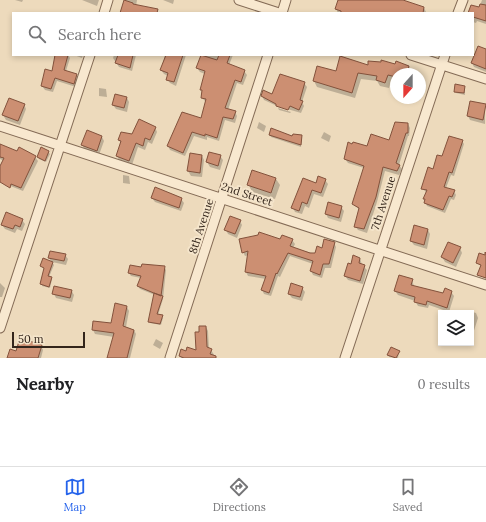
<!DOCTYPE html>
<html lang="en">
<head>
<meta charset="utf-8">
<style>
  body { margin:0; font-family:Lora,serif; background:#f2f2f2; color:#202124 }
  .controls { position:absolute; right:12px; bottom:12px; display:grid; overflow:hidden; border-radius:0px; box-shadow:0 2px 6px #0003 }
  .controls button { width:36px; height:36px; display:grid; place-items:center; padding:0; border:0; border-bottom:1px solid #e0e0e0; background:#fff; color:#202124; font:20px sans-serif }
  .compass { position:absolute; left:390px; top:68px; width:36px; height:36px; border-radius:50%; background:#fff; box-shadow:0 2px 6px #0003; rotate:201deg }
  .scale { position:absolute; left:12px; bottom:10px; width:73px; box-sizing:border-box; padding-left:4px; border:2px solid #33251b; border-top:0; font-size:11px; line-height:14px; white-space:nowrap; color:#33251b; -webkit-text-stroke:3px #f5e5cb; paint-order:stroke }
  .list { margin:0; padding:0; list-style:none }
  h2 { display:flex; justify-content:space-between; align-items:center; height:52px; margin:0; padding:0 16px; font-size:17px }
  h2 small { font-size:13px; font-weight:400; color:#757577 }
  .icon { flex:none; width:22px; height:22px; fill:none; stroke:currentColor; stroke-width:2; stroke-linecap:round; stroke-linejoin:round }
  .map { position:relative; flex:none; width:486px; height:358px; overflow:hidden }
  .search { position:absolute; background:#fff; box-shadow:0 2px 6px #0003; left:12px; right:12px; top:12px; height:44px; display:flex; align-items:center; gap:10px; box-sizing:border-box; padding:0 14px; border-radius:0px; color:#757577; font-size:15px }
  .sheet { height:108px; background:#fff }
  nav { display:flex; justify-content:space-around; align-items:center; box-sizing:border-box; height:56px; border-top:1px solid #e0e0e0; background:#fff; font-size:11px; color:#757577 }
  nav a { display:grid; justify-items:center; gap:2px }
  nav .on { color:#2563eb }
  .map>svg:first-child { display:block }
  .shadow { fill:#0003 }
  .building { fill:#cc8f72; stroke:#83523c }
  .lines { fill:none; stroke-linecap:round; stroke-linejoin:round }
  .street-casing { stroke:#846b56; stroke-width:11 }
  .street { stroke:#f8e8cf; stroke-width:9 }
  .labels { text-anchor:middle; stroke-width:4; stroke-linejoin:round; paint-order:stroke }
  .street-label { font-size:11px; fill:#33251b; stroke:#f5e5cb }
</style>
</head>
<body>
<div class="map">
<svg width="486" height="358" viewBox="0 0 486 358">
  <rect width="100%" height="100%" fill="#eddabc"/>
  <!-- shadow -->
  <path class="shadow" d="M15,0H23L22,2Z
    M82,0H99L97,6Z
    M125,0H137L136,6L122,13Z
    M163,0H174L173,4Z
    M339,0H400L424,8L426,12L338,13L336,9Z
    M482,0H486V24L477,21L476,23L473,22V13H469L479,8Z
    M486,50V72L474,67L472,63Z
    M57,55H68L70,58L66,71L77,75L79,79L76,87L57,81L53,92L45,90L42,86L52,72Z
    M74,55H83L82,58Z
    M114,55H136L132,71L119,67L113,58Z
    M165,55H186L176,86L170,83L167,79L168,76L164,74L161,70Z
    M202,55H233L229,65L244,71L247,75L243,85L237,83L228,110L235,112L237,116L235,123L225,120L219,141L207,137V140L194,136L185,156L170,150L168,146L201,119L206,102L202,98L203,92L201,89L205,74L200,72L197,68Z
    M381,63L409,67L411,74H396V82L391,80L389,88L380,86L377,81L361,79L355,98L317,87L314,81L336,73Z
    M304,83L307,87L302,102L304,106L301,113L277,106L264,100L262,96L273,95Z
    M465,86V95L456,93L455,92Z
    M99,88L106,89L107,97L99,96Z
    M127,98L129,102L127,112L116,109L113,105Z
    M24,104L26,109L20,125L6,120L3,115Z
    M485,105V124L470,120L468,116Z
    M278,108L291,112L290,113L279,110Z
    M259,122L266,126L264,132L257,128Z
    M408,124L410,128L409,136H408L399,165L402,169L399,175L385,171L377,202L367,233L358,230L355,226L360,210L353,204L364,168L348,163L345,159L368,147L390,141Z
    M155,127L157,132L152,144L148,142L145,150L138,147L132,165L119,160L117,156L121,144L119,140L121,133L133,135Z
    M87,131L102,137L104,141L99,155L84,149L82,144Z
    M324,132L331,136L329,142L321,138Z
    M270,135L302,136L301,147L271,137Z
    M462,141L464,144L454,176L451,175L446,188L454,191L456,195L454,200L451,199L445,213L427,206L424,198L427,193L422,188L443,157Z
    M0,145L6,147L4,161L0,159Z
    M48,152L50,154L46,162L39,159L38,157Z
    M191,155L202,156L204,160L202,177L191,176L188,171Z
    M220,156L223,160L220,170L210,167L207,162Z
    M35,157L38,161L23,191L8,185Z
    M123,175L129,176L130,184L123,183Z
    M276,179L280,185L275,199L252,192L249,185Z
    M325,180L328,184L323,197L314,194L309,208L305,206L302,214L295,212L293,208L316,184Z
    M152,198L181,199L184,203L181,211L155,202Z
    M341,207L344,211L341,222L328,218L326,214Z
    M22,220L25,224L22,231L17,229L15,233L5,229L2,225Z
    M240,221L242,225L237,238L228,234L226,230Z
    M415,226L428,230L430,234L427,249L414,245L411,241Z
    M281,240H292L295,244L293,248L316,254L334,243L336,247L331,268H325L322,278L313,275L311,271L313,264L290,256L280,277L278,276L271,296L264,294L262,290L266,279L248,276L246,272L249,255L245,256L243,252Z
    M460,248L462,253L456,267L445,262L442,257Z
    M65,255L68,259L66,265L52,262L54,265L49,277L52,279L50,288L42,286L45,269L41,266L52,263L49,258Z
    M360,258L362,265L367,270L363,284L348,280L345,276L351,265Z
    M486,260V279L478,274L481,266L477,263Z
    M164,267L166,270L163,299L158,315L163,318L161,325L150,323L149,321L155,295L140,289L138,286L141,278L131,276L129,273Z
    M412,280L414,286L443,295L451,292L454,296L449,312L429,305L428,308L418,306L415,301L398,295L395,291Z
    M0,283L5,288L2,297H0Z
    M302,288L305,292L302,301L292,298L289,294Z
    M71,290L74,295L72,302L56,298L54,294Z
    M127,307L129,311L126,327L134,330L136,334L130,358H109L114,337L95,334L93,330L111,324Z
    M466,310L476,313L478,318L471,340V313H465Z
    M206,327L208,331L209,349L211,350L216,358H181L180,356L187,352L198,351L200,333Z
    M156,339L163,343L160,349L153,345Z
    M41,346L43,350L41,358H8L17,352Z
    M391,348L399,352L398,358L389,357L388,355Z"/>
  <!-- building -->
  <path class="building" d="M124,0L133,3V4L158,9L157,13H120Z
    M338,0H403L424,7L423,13H341V11L335,9Z
    M480,4L486,5V21L473,17V13H468L471,5L479,7Z
    M478,46L486,49V69L471,63Z
    M55,55H68L64,70L77,74L74,84L55,78L51,89L41,86L45,69L52,71Z
    M118,55H133L130,68L115,63Z
    M166,55H183L174,82L166,80L168,73L160,70Z
    M201,55L217,60L219,55H230L227,63L245,70L241,82L235,80L225,108L236,111L233,119L223,117L217,138L205,134V136L192,132L183,153L167,146L182,112L201,118L206,99L201,98L202,90H200L205,71L196,68Z
    M340,56L368,65V61L381,62V60L395,64L396,61L409,66L407,74H396V77L388,75L385,83L376,80L377,76L358,73L352,93L313,81L317,66L336,71Z
    M280,74L305,82L300,100L303,101L299,110L290,106L288,110L276,106V104L261,96L263,90L272,94Z
    M455,84L465,86L464,93L454,92Z
    M115,94L127,97L124,108L112,105Z
    M9,98L25,104L18,121L2,115Z
    M470,101L486,104L483,120L467,116Z
    M139,119L156,127L150,140L145,138L143,146L136,143L129,161L116,156L121,141L118,140L121,132L132,134Z
    M395,122L408,123V133H406L396,163L400,165L397,171L383,167L376,197L364,229L354,227L359,208L352,204L364,166L344,159L348,142L352,144L353,142L367,146L371,134L389,140Z
    M271,128L292,136L293,134L302,135L301,145L269,135Z
    M87,130L102,136L97,151L81,145Z
    M449,136L463,140L452,173L449,172L444,187L455,190L452,197L449,196L443,210L424,203L425,199H423L427,190L421,189L428,167L433,169L437,155L442,156Z
    M0,144L17,151L19,147L36,156L21,188L11,184L10,188L0,182V166L4,158L0,157Z
    M41,147L49,151L45,161L37,157Z
    M209,152L221,155L218,166L206,162Z
    M190,153L202,155L200,173L187,171Z
    M252,170L276,178L271,193L247,185Z
    M318,176L326,179L321,193L312,190L307,204L302,202L299,211L291,208L303,178L316,183Z
    M155,187L182,198L179,208L151,198Z
    M328,202L342,206L339,218L325,214Z
    M6,212L23,219L20,227L15,225L13,229L1,225Z
    M230,216L241,220L235,234L224,230Z
    M414,225L428,229L424,245L410,241Z
    M259,232L280,239L282,235L293,239L290,246L310,253H315L317,246L322,248L324,239L335,242L329,264H323L320,275L310,271L313,261L288,253L277,274L276,273L269,293L261,290L266,276L245,272L248,251L242,253L239,239L258,235Z
    M448,242L461,247L453,263L441,257Z
    M50,251L66,254L64,261L48,258Z
    M485,252L486,253V278L477,275L481,265L476,263L479,253L485,255Z
    M353,255L360,258L359,263L365,265L360,281L344,276L348,263L351,264Z
    M43,258L53,262L48,276L52,277L49,287L40,284L44,268L40,266Z
    M142,264L165,266L161,296L137,286L141,276L128,273L130,265L141,267Z
    M399,275L413,279L411,285L443,293L445,288L452,291L447,308L427,301L426,305L414,302L415,297L394,291Z
    M291,283L303,287L300,297L288,294Z
    M54,286L72,290L70,298L52,294Z
    M154,293L163,296L157,314L163,315L160,324L148,322Z
    M115,303L127,306L123,326L134,330L127,358H107L114,333L92,330L93,321L111,323Z
    M199,326H206L207,347L212,349L210,354L216,356V358H184L179,356L181,349L186,351L187,347L196,350L195,332H199Z
    M20,338L42,345L38,358H7L10,349L16,351Z
    M391,347L400,351L396,358L387,355Z"/>
  <g class="lines">
    <!-- street casing -->
    <g class="street-casing">
      <path id="street" d="M239,0L279,13
        M104,13L108,0
        M282,13L286,0
        M458,13L463,0
        M411,55L486,79
        M0,126L486,285
        M0,328L90,55
        M170,358L268,55
        M345,358L445,55"/>
    </g>
    <!-- street -->
    <use href="#street" class="street"/>
  </g>
  <g class="labels">
    <!-- street labels -->
    <g class="street-label">
      <text transform="translate(247 194) rotate(18)" y="4">2nd Street</text>
      <text transform="translate(383 203) rotate(-72)" y="4">7th Avenue</text>
      <text transform="translate(201 226) rotate(-72)" y="4">8th Avenue</text>
    </g>
  </g>
</svg>
<div class="controls">
<button><svg class="icon" aria-label="layers" viewBox="0 0 24 24"><path d="M12 4l9 5-9 5-9-5zM3 14l9 5 9-5"/></svg></button>
</div>
<svg class="compass" viewBox="-18 -18 36 36"><path d="M0-13l5 13h-10z" fill="#e53935"/><path d="M0 13l5-13h-10z" fill="#757577"/></svg>
<div class="scale">50 m</div>
<div class="search"><svg class="icon" aria-label="search" viewBox="0 0 24 24"><circle cx="10" cy="10" r="6"/><path d="M15 15l6 6"/></svg>Search here</div>
</div>
<section class="sheet">
<h2>Nearby<small>0 results</small></h2>
<ul class="list">
</ul>
</section>
<nav>
<a class="on"><svg class="icon" aria-label="map" viewBox="0 0 24 24"><path d="M3 6l6-2 6 2 6-2v14l-6 2-6-2-6 2zM9 4v14M15 6v14"/></svg>Map</a>
<a><svg class="icon" aria-label="directions" viewBox="0 0 24 24"><path d="M12 3l9 9-9 9-9-9zM9 14v-3h6M13 9l2 2-2 2"/></svg>Directions</a>
<a><svg class="icon" aria-label="saved" viewBox="0 0 24 24"><path d="M7 4h10v16l-5-4-5 4z"/></svg>Saved</a>
</nav>
</body>
</html>
